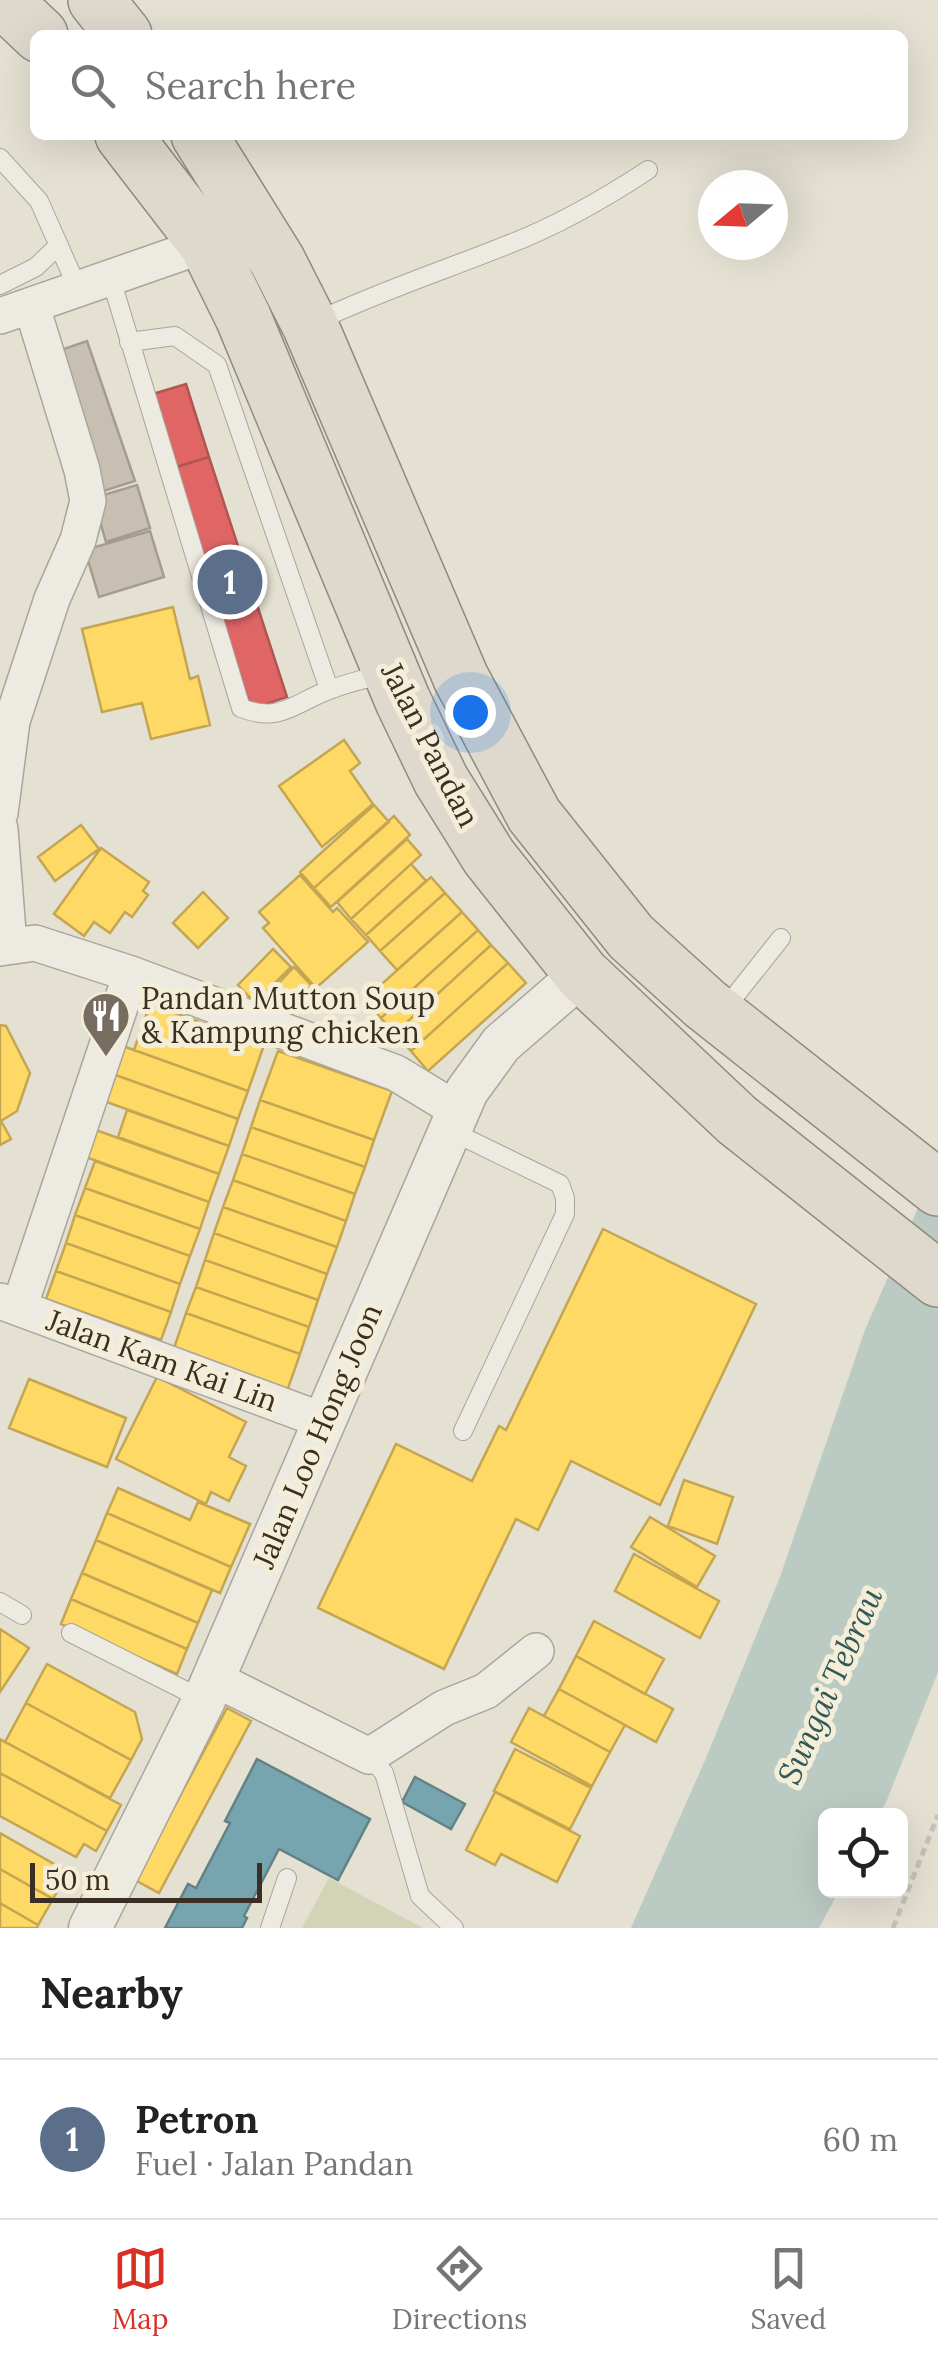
<!DOCTYPE html>
<html lang="en">
<head>
<meta charset="utf-8">
<style>
  body { margin:0; font-family:Lora,serif; background:#f6f6f6; color:#222 }
  .controls { position:absolute; right:30px; bottom:30px; display:grid; overflow:hidden; border-radius:15px; box-shadow:0 10px 40px #0002 }
  .controls button { width:90px; height:90px; display:grid; place-items:center; padding:0; border:0; border-bottom:2px solid #e0e0e0; background:#fff; color:#222; font:50px sans-serif }
  .compass { position:absolute; left:698px; top:170px; width:90px; height:90px; border-radius:50%; background:#fff; box-shadow:0 10px 40px #0002; rotate:251deg }
  .scale { position:absolute; left:30px; bottom:25px; width:232px; box-sizing:border-box; padding-left:10px; border:5px solid #3a2f22; border-top:0; font-size:28px; line-height:35px; white-space:nowrap; color:#3a2f22; -webkit-text-stroke:8px #f4eed9; paint-order:stroke }
  .you { position:absolute; left:470px; top:712px; width:35px; height:35px; margin:-25px; border:8px solid #fff; border-radius:50%; background:#1a73e8; box-shadow:0 0 0 15px #1a73e833 }
  .badge { display:grid; place-items:center; width:65px; height:65px; border-radius:50%; background:#d93025; color:#fff; font-size:32px; font-weight:700 }
  .pin { position:absolute; translate:-50% -50%; border:5px solid #fff; box-shadow:0 2px 10px #0006 }
  .list { margin:0; padding:0; list-style:none }
  h2 { display:flex; justify-content:space-between; align-items:center; height:130px; margin:0; padding:0 40px; font-size:42px }
  h2 small { font-size:32px; font-weight:400; color:#767676 }
  .list li { display:grid; grid-template-columns:65px 1fr auto; gap:30px; align-items:center; box-sizing:border-box; height:160px; padding:0 40px; border-top:2px solid #e0e0e0 }
  .list b { display:block; font-size:38px; white-space:nowrap }
  .list p { margin:0; font-size:32px; white-space:nowrap; color:#767676 }
  .list em { font-size:32px; font-style:normal; color:#767676 }
  .icon { flex:none; width:55px; height:55px; fill:none; stroke:currentColor; stroke-width:2; stroke-linecap:round; stroke-linejoin:round }
  .map { position:relative; flex:none; width:938px; height:1928px; overflow:hidden }
  .search { position:absolute; background:#fff; box-shadow:0 10px 40px #0002; left:30px; right:30px; top:30px; height:110px; display:flex; align-items:center; gap:25px; box-sizing:border-box; padding:0 35px; border-radius:15px; color:#767676; font-size:38px }
  .sheet { height:290px; background:#fff }
  nav { display:flex; justify-content:space-around; align-items:center; box-sizing:border-box; height:140px; border-top:2px solid #e0e0e0; background:#fff; font-size:28px; color:#767676 }
  nav a { display:grid; justify-items:center; gap:5px }
  nav .on { color:#d93025 }
  .map>svg:first-child { display:block }
  .green { fill:#d2d4b5 }
  .water { fill:#bbcac3 }
  .homes { fill:#ffd966; stroke:#c4a652; stroke-width:2.5 }
  .shops { fill:#e06666; stroke:#ae5652; stroke-width:2.5 }
  .public { fill:#76a5af; stroke:#648285; stroke-width:2.5 }
  .building { fill:#c8bfb3; stroke:#a59c91; stroke-width:2.5 }
  .lines { fill:none; stroke-linecap:round; stroke-linejoin:round }
  .service-casing { stroke:#aaa59a; stroke-width:20 }
  .minor-casing { stroke:#aaa59a; stroke-width:38 }
  .tertiary-casing { stroke:#aaa59a; stroke-width:45 }
  .trunk-casing { stroke:#908b81; stroke-width:58 }
  .path { stroke:#c6c2b9; stroke-width:5; stroke-dasharray:8 5; stroke-linecap:butt }
  .service { stroke:#edeae2; stroke-width:18 }
  .minor { stroke:#edeae2; stroke-width:35 }
  .tertiary { stroke:#edeae2; stroke-width:42 }
  .trunk { stroke:#ded9cc; stroke-width:55 }
  .labels { text-anchor:middle; stroke-width:10; stroke-linejoin:round; paint-order:stroke }
  .street-label { font-size:30px; fill:#3a2f22; stroke:#f4eed9 }
  .poi-label { font-size:30px; fill:#3a2f22; stroke:#f4eed9; text-anchor:start }
  .water-label { font-size:32px; font-style:italic; fill:#325858; stroke:#f4eed9 }
</style>
</head>
<body>
<div class="map">
<svg width="938" height="1928" viewBox="0 0 938 1928">
  <rect width="100%" height="100%" fill="#e4e0d2"/>
  <!-- green -->
  <path class="green" d="M329,1878L423,1928H302Z"/>
  <!-- water -->
  <path class="water" d="M938,1162V1672L887,1800L879,1815L826,1816V1890L839,1891L819,1928H631L706,1758L780,1577L865,1330Z"/>
  <!-- homes -->
  <path class="homes" d="M173,607L190,679L198,676L210,725L151,739L142,703L102,712L82,629Z
    M344,740L360,763L350,771L373,804L322,847L279,786Z
    M374,805L389,822L314,888L300,872Z
    M394,816L410,835L331,907L314,888Z
    M81,825L99,849L55,881L38,857Z
    M407,839L421,855L351,919L337,902Z
    M101,848L149,882L143,891L148,895L132,917L125,912L110,933L94,922L84,936L54,914Z
    M411,864L426,881L366,935L351,919Z
    M300,875L333,912L337,908L368,942L316,988L263,928L269,923L259,912Z
    M431,877L445,893L380,951L366,935Z
    M203,892L228,918L198,948L173,923Z
    M445,893L462,912L397,970L380,951Z
    M462,912L478,930L381,1018L365,999Z
    M478,930L491,945L395,1033L381,1018Z
    M491,945L508,963L411,1051L395,1033Z
    M273,949L291,967L255,1003L238,985Z
    M508,963L526,983L428,1071L411,1051Z
    M294,967L311,985L293,1014L284,1009L278,1020L257,1006Z
    M150,1004L264,1045L248,1091L134,1050Z
    M0,1025L6,1026L30,1073L17,1111L1,1121L11,1139L0,1145Z
    M120,1045L248,1091L238,1119L110,1073Z
    M278,1051L392,1091L374,1140L260,1100Z
    M110,1073L238,1119L229,1146L101,1100Z
    M260,1100L374,1140L365,1167L251,1127Z
    M127,1110L229,1146L219,1174L118,1137Z
    M251,1127L365,1167L355,1194L242,1154Z
    M93,1129L219,1174L209,1202L83,1156Z
    M242,1154L355,1194L346,1221L233,1180Z
    M95,1161L209,1202L200,1229L85,1188Z
    M233,1180L346,1221L337,1247L223,1207Z
    M85,1188L200,1229L190,1256L75,1215Z
    M223,1207L337,1247L327,1274L214,1233Z
    M75,1215L190,1256L180,1284L66,1243Z
    M603,1229L756,1304L660,1505L571,1461L538,1530L516,1519L444,1669L318,1608L396,1444L472,1481L499,1426L506,1430Z
    M214,1233L327,1274L318,1300L205,1260Z
    M66,1243L180,1284L171,1312L56,1271Z
    M205,1260L318,1300L309,1327L196,1287Z
    M56,1271L171,1312L161,1340L46,1299Z
    M196,1287L309,1327L300,1354L186,1313Z
    M186,1313L300,1354L285,1397L171,1357Z
    M157,1377L246,1422L229,1457L246,1466L229,1501L211,1492L206,1504L116,1459Z
    M29,1379L126,1418L107,1467L9,1428Z
    M684,1480L733,1497L717,1544L668,1526Z
    M118,1488L190,1520L198,1502L250,1524L231,1567L107,1513Z
    M107,1513L231,1567L220,1593L96,1540Z
    M650,1517L715,1556L697,1587L631,1547Z
    M96,1540L212,1590L198,1623L82,1573Z
    M634,1554L719,1601L700,1638L615,1591Z
    M82,1573L198,1623L187,1649L71,1599Z
    M71,1599L187,1649L177,1674L61,1624Z
    M594,1621L664,1659L645,1694L576,1656Z
    M0,1629L29,1648L0,1692Z
    M576,1656L673,1709L656,1742L559,1689Z
    M47,1664L135,1712L142,1739L131,1760L26,1703Z
    M559,1689L625,1725L610,1752L544,1716Z
    M26,1703L131,1760L110,1798L5,1742Z
    M227,1708L251,1721L159,1893L135,1880Z
    M529,1708L610,1752L592,1786L511,1742Z
    M0,1739L121,1805L107,1831L0,1773Z
    M515,1749L591,1788L570,1829L494,1791Z
    M0,1773L107,1831L96,1851L84,1844L76,1857L0,1816Z
    M495,1792L580,1836L557,1882L501,1854L495,1865L466,1850Z
    M0,1833L68,1872L53,1899L0,1869Z
    M0,1869L53,1899L38,1925L0,1903Z
    M0,1903L38,1925L37,1928H0Z"/>
  <!-- shops -->
  <path class="shops" d="M186,384L209,457L173,468L149,395Z
    M209,457L287,697L251,709L173,468Z"/>
  <!-- public -->
  <path class="public" d="M257,1759L370,1819L338,1880L279,1849L244,1916L247,1918L242,1928H165L188,1884L196,1888L230,1823L225,1821Z
    M415,1777L465,1804L451,1829L402,1802Z"/>
  <!-- building -->
  <path class="building" d="M87,341L135,481L97,493L49,354Z
    M137,485L150,528L106,542L93,498Z
    M150,531L164,577L99,597L85,550Z"/>
  <g class="lines">
    <!-- service casing -->
    <g class="service-casing">
      <path id="service" d="M0,158L39,201L79,291
        M111,279L241,708C282,724 296,701 332,689C350,682 370,678 388,673
        M0,285L36,267L59,245
        M315,322C378,292 442,271 507,245C557,226 604,199 648,170
        M129,342L175,336L217,365L329,689
        M723,1011L781,938
        M449,1130L560,1184L565,1198V1214L463,1431
        M0,1602L22,1615
        M71,1633L204,1700
        M369,1756L384,1773L420,1896L454,1928
        M270,1928L287,1878"/>
    </g>
    <!-- minor casing -->
    <g class="minor-casing">
      <path id="minor" d="M0,316L207,244
        M0,813L12,721L52,599L78,540L88,501L82,470L32,307
        M0,829L9,945
        M0,948L35,943L131,974L396,1073L457,1110
        M0,1301L324,1421
        M19,1308L131,974
        M213,1678L369,1756L444,1708L486,1691L536,1651"/>
    </g>
    <!-- tertiary casing -->
    <g class="tertiary-casing">
      <path id="tertiary" d="M90,1928L204,1700L467,1091L501,1044L582,974"/>
    </g>
    <!-- trunk casing -->
    <g class="trunk-casing">
      <path id="trunk" d="M3,0L40,35
        M96,0L124,35
        M123,135L207,244L243,317L403,701L441,780L489,857L582,974L737,1120L938,1279
        M199,135L277,260L310,325L461,678L534,815L631,937L705,1004L938,1188"/>
    </g>
    <!-- path -->
    <path class="path" d="M893,1928L938,1815"/>
    <!-- service -->
    <use href="#service" class="service"/>
    <!-- minor -->
    <use href="#minor" class="minor"/>
    <!-- tertiary -->
    <use href="#tertiary" class="tertiary"/>
    <!-- trunk -->
    <use href="#trunk" class="trunk"/>
  </g>
  <!-- icons -->
  <defs>
    <g id="restaurant-pin" transform="scale(2.5)"><path d="M0 17L-7.5 6A9.5 9.5 0 1 1 7.5 6Z" fill="#766d60" stroke="#f4eed9"/><path d="M-5-6h1v4h1v-4h1v4h1v-4h1v5L-1.5 .5V6h-2V.5L-5-1ZM5-6V6H3V1.5H1.5Q1.5-4 5-6Z" fill="#fff"/></g>
  </defs>
  <g fill-rule="evenodd">
    <use href="#restaurant-pin" x="106" y="1016"/>
  </g>
  <g class="labels">
    <!-- street labels -->
    <g class="street-label">
      <text transform="translate(430 745) rotate(63)" y="10">Jalan Pandan</text>
      <text transform="translate(162 1361) rotate(20)" y="10">Jalan Kam Kai Lin</text>
      <text transform="translate(318 1436) rotate(-67)" y="10">Jalan Loo Hong Joon</text>
    </g>
    <!-- poi labels -->
    <g class="poi-label">
      <text x="141" y="1009">Pandan Mutton Soup<tspan x="141" dy="34">&amp; Kampung chicken</tspan></text>
    </g>
    <!-- water labels -->
    <g class="water-label">
      <text transform="translate(830 1686) rotate(-66)" y="11">Sungai Tebrau</text>
    </g>
  </g>
</svg>
<div class="controls">
<button><svg class="icon" aria-label="locate" viewBox="0 0 24 24"><circle cx="12" cy="12" r="6"/><path d="M12 2v4M12 18v4M2 12h4M18 12h4"/></svg></button>
</div>
<svg class="compass" viewBox="-18 -18 36 36"><path d="M0-13l5 13h-10z" fill="#e53935"/><path d="M0 13l5-13h-10z" fill="#767676"/></svg>
<div class="scale">50 m</div>
<div class="you"></div>
<div class="pin badge" style="left:230px;top:582px;background:#5c6f8a">1</div>
<div class="search"><svg class="icon" aria-label="search" viewBox="0 0 24 24"><circle cx="10" cy="10" r="6"/><path d="M15 15l6 6"/></svg>Search here</div>
</div>
<section class="sheet">
<h2>Nearby<small></small></h2>
<ul class="list">
<li><span class="badge" style="background:#5c6f8a">1</span><div><b>Petron</b><p>Fuel · Jalan Pandan</p></div><em>60 m</em></li>
</ul>
</section>
<nav>
<a class="on"><svg class="icon" aria-label="map" viewBox="0 0 24 24"><path d="M3 6l6-2 6 2 6-2v14l-6 2-6-2-6 2zM9 4v14M15 6v14"/></svg>Map</a>
<a><svg class="icon" aria-label="directions" viewBox="0 0 24 24"><path d="M12 3l9 9-9 9-9-9zM9 14v-3h6M13 9l2 2-2 2"/></svg>Directions</a>
<a><svg class="icon" aria-label="saved" viewBox="0 0 24 24"><path d="M7 4h10v16l-5-4-5 4z"/></svg>Saved</a>
</nav>
</body>
</html>
